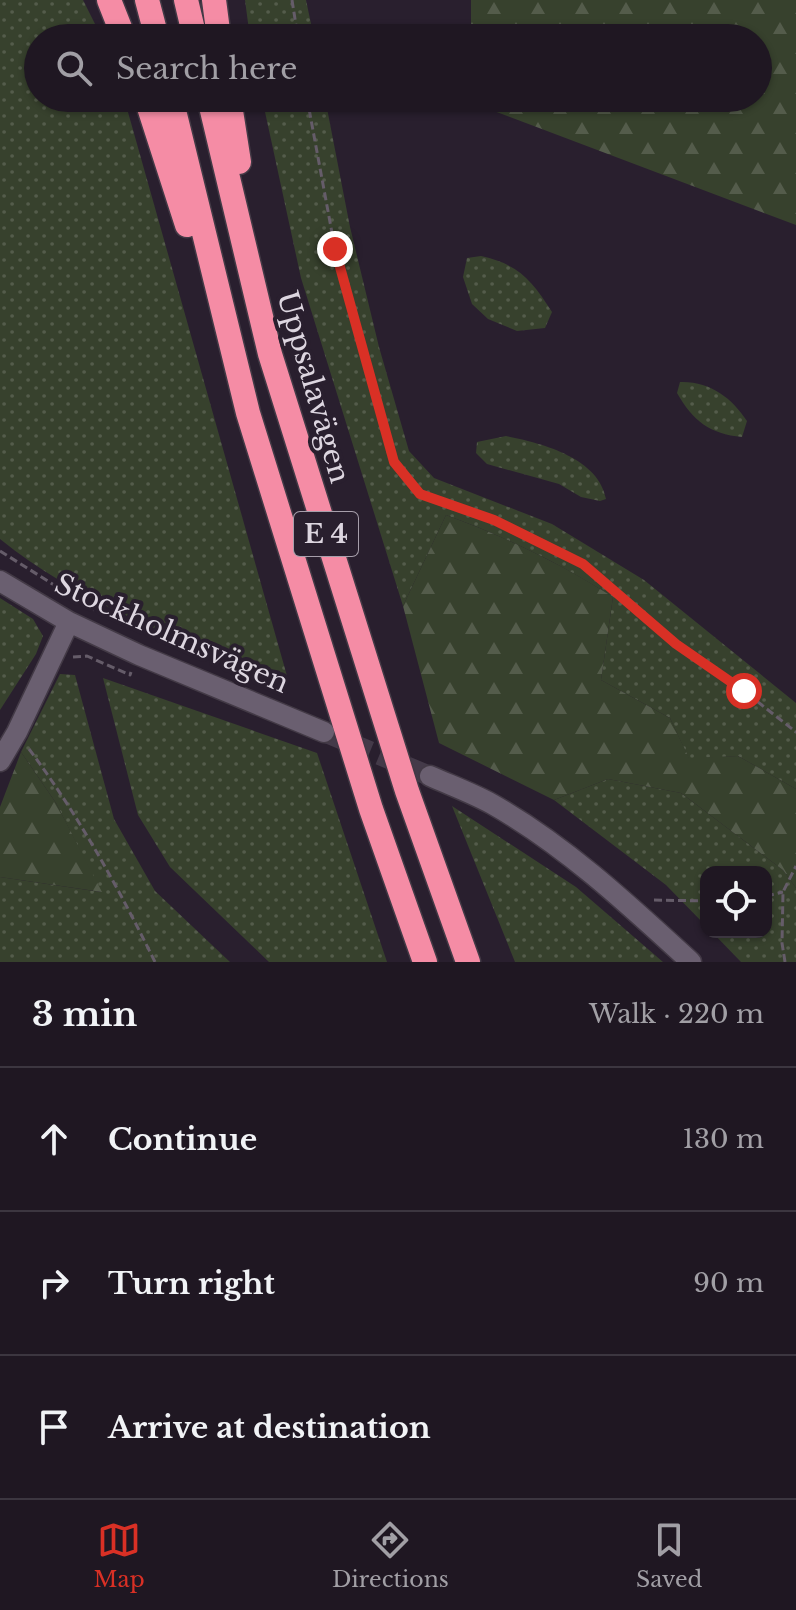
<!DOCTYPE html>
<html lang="en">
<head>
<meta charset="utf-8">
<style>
  body { margin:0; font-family:"Libre Baskerville",serif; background:#2c242f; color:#f1f3f6 }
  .controls { position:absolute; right:24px; bottom:24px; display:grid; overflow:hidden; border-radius:16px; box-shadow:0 2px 6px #0004 }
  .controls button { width:72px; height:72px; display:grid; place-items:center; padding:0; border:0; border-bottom:2px solid #3c3640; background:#1f1722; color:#f1f3f6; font:40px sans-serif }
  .stop { position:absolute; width:24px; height:24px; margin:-18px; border:6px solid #d93025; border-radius:50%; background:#fff }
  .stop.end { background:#d93025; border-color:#fff; box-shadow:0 2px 8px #0008 }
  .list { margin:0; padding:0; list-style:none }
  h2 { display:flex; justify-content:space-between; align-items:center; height:104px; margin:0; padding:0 32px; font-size:34px }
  h2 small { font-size:26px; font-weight:400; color:#a19fa5 }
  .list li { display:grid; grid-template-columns:52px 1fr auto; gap:24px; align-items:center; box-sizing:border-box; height:144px; padding:0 32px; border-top:2px solid #3c3640 }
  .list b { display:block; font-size:30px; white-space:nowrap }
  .list em { font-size:26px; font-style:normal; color:#a19fa5 }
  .icon { flex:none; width:44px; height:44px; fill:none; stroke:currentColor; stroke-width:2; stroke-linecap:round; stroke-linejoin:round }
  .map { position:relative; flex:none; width:796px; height:962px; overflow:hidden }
  .search { position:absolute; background:#1f1722; box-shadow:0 2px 6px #0004; left:24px; right:24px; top:24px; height:88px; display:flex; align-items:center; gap:20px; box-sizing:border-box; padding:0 28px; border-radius:44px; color:#a19fa5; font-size:30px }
  .sheet { height:536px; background:#1f1722 }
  nav { display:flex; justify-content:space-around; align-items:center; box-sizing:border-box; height:112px; border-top:2px solid #3c3640; background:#1f1722; font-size:22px; color:#a19fa5 }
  nav a { display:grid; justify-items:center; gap:4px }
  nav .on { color:#d93025 }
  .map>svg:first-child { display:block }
  .grass { fill:url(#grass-dots) }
  .forest { fill:url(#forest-firs) }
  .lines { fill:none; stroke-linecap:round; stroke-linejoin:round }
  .minor-tunnel { stroke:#443a49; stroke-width:20; stroke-dasharray:20 10; stroke-linecap:butt }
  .minor-casing { stroke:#433a46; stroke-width:23 }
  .highway-casing { stroke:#433a46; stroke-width:27 }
  .path { stroke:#655c69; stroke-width:3; stroke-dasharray:8 4; stroke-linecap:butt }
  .minor { stroke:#6a5f70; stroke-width:20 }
  .highway { stroke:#f58ca5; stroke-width:24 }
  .route { stroke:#d93025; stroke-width:10 }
  .labels { text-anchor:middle; stroke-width:8; stroke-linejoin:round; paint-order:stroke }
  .shield { fill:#291f2e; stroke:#a79fab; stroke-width:2 }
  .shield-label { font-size:26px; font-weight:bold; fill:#ddd6e0 }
  .street-label { font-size:28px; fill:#ddd6e0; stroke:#291f2e }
</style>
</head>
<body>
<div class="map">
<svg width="796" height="962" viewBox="0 0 796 962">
  <defs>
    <pattern id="grass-dots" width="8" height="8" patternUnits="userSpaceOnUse" patternTransform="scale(2)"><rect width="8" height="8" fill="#37412d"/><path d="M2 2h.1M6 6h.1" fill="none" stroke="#545c4b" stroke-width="1.8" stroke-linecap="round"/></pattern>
    <pattern id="forest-firs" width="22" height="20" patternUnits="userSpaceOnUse" patternTransform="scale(2)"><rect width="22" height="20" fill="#37412d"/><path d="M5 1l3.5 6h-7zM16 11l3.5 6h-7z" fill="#545c4b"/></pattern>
  </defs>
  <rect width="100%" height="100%" fill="#291f2e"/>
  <!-- grass -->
  <path class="grass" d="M0,0H83L102,38H38V98H124L289,683C189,642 85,608 0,539Z
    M245,0H306L314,38H250Z
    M262,98H325L350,227L379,347L409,451L434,478L552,524L644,580L796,703V789L738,756L689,759L670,718L601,680L613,597C559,563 506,537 446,515L403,606L301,278Z
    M481,256C518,264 532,280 552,312L545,328L517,331L488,319L472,304L463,277L467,258Z
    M680,382C710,381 732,398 747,421L742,437C710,434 693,421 677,393Z
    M506,436C542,443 599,458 606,499L600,501L581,497L559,484L487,464L476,453L477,442Z
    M0,598L33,619L43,636L36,654L0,710Z
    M60,674L75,675L114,819L155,891L230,962H0V877L101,892L56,803L21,752Z
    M103,678L317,753L387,962H269L170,867L138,815Z
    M608,779L681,793L783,870L796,888V962H741L712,932H766V872H706V926L666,885L554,800Z
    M452,806L576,887L663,962H515Z"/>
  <!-- forest -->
  <path class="forest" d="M471,0H796V225L470,102V98H758V38H471Z
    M446,515C506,537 560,563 613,597L601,680L670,718L689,758L738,756L796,789V888L783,870L681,793L608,779L554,800L439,743L403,606Z
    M21,752L56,803L102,892L0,877V807Z"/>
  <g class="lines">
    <!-- minor-tunnel -->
    <path class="minor-tunnel" d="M324,732L430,776"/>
    <!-- minor casing -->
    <g class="minor-casing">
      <path id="minor" d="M0,581L69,622L139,655L324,732
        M0,761L17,732L69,622
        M430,776C450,785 472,793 492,804C566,846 629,905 691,962"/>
    </g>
    <!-- highway casing -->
    <g class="highway-casing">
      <path id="highway" d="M109,0L124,38
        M147,0L157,38
        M186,0L195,38
        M214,0L219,38
        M146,98L187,225
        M171,98L248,413L371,809L425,962
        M209,98L270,354L407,791L468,962
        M229,98L239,162"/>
    </g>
    <!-- path -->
    <path class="path" d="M292,0L298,38
      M307,98L335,249L394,462L420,494L494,520L583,564L676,644L744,691L796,732
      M0,551L94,610
      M73,657L87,656L130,675L131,672
      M29,749C79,816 118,887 155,962
      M766,896L783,892
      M654,900L706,901
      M785,962L782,943L783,892L796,866"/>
    <!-- minor -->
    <use href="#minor" class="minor"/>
    <!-- highway -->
    <use href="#highway" class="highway"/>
  </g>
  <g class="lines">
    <!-- route -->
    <path class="route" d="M335,249L394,462L420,494L494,520L583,564L676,644L744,691"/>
  </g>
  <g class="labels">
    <!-- shield labels -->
    <rect class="shield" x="294" y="512" width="64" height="44" rx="6"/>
    <g class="shield-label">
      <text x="326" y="543">E 4</text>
    </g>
    <!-- street labels -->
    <g class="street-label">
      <text transform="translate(314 387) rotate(74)" y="10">Uppsalavägen</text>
      <text transform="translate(172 633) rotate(24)" y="10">Stockholmsvägen</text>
    </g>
  </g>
</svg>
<div class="controls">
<button><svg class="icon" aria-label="locate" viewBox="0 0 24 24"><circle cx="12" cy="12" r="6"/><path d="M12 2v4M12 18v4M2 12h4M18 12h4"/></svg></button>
</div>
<div class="stop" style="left:744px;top:691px"></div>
<div class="stop end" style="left:335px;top:249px"></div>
<div class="search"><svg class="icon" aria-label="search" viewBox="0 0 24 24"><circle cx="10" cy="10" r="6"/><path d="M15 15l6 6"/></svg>Search here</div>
</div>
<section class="sheet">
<h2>3 min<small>Walk · 220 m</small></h2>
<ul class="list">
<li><svg class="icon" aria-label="ahead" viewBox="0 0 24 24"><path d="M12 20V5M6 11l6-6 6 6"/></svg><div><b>Continue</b></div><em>130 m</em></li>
<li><svg class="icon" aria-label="right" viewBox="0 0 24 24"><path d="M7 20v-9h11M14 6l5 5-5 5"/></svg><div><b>Turn right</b></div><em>90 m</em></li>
<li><svg class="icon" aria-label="arrive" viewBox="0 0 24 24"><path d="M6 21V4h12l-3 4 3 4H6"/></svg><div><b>Arrive at destination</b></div></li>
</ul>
</section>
<nav>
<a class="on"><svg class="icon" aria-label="map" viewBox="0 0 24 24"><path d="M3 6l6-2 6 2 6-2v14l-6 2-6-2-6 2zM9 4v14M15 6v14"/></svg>Map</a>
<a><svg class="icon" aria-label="directions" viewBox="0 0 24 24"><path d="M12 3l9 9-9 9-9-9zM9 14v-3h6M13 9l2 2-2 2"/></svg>Directions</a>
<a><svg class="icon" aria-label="saved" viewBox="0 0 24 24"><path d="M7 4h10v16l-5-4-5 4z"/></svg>Saved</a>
</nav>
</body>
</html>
